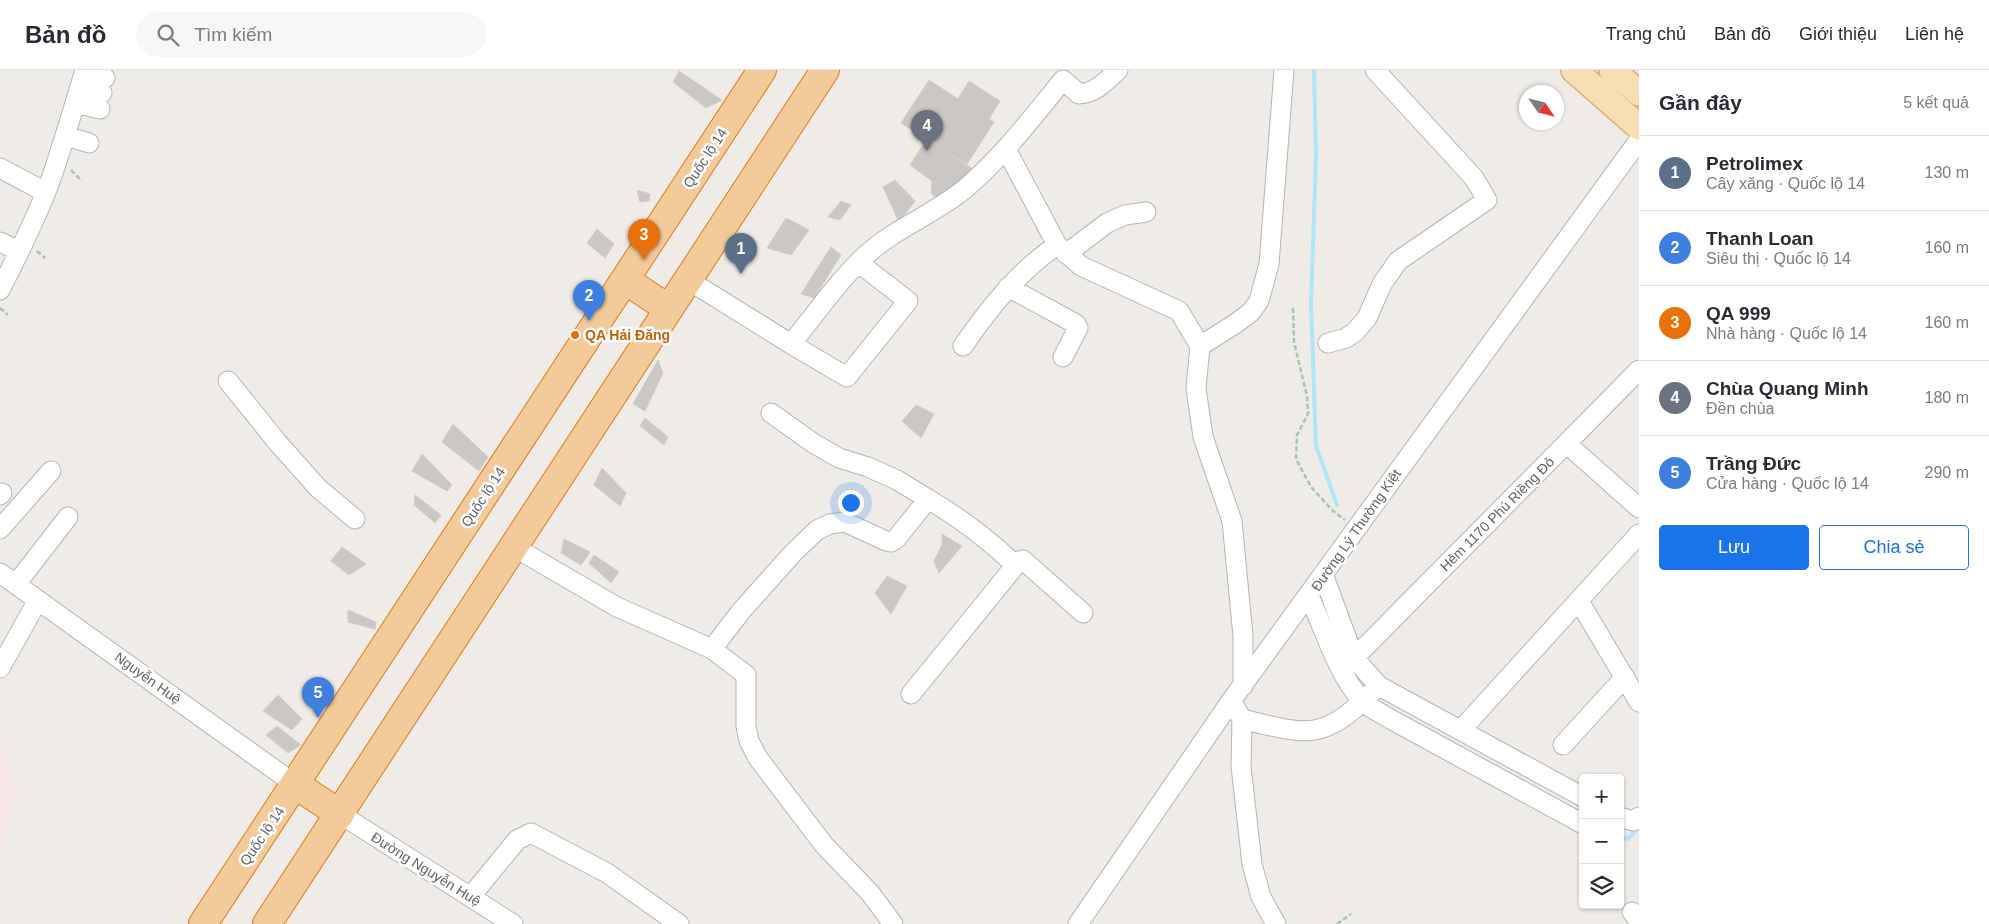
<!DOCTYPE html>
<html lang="vi">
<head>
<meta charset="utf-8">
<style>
  body { margin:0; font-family:Arial,sans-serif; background:#f7f7f7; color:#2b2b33 }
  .controls { position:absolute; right:15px; bottom:15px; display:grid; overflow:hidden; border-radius:5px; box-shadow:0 1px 4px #0004 }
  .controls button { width:45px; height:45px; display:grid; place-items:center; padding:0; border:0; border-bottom:1px solid #e1e1e2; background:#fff; color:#2b2b33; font:25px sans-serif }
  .compass { position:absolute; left:1519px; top:15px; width:45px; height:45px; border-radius:50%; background:#fff; box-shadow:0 1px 4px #0004; rotate:125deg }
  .you { position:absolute; left:850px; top:432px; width:18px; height:18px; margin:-12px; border:4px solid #fff; border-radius:50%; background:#1a73e8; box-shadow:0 0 0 8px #1a73e833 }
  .badge { display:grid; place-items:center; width:32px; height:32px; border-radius:50%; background:#1a73e8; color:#fff; font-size:16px; font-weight:700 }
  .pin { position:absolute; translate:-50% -41px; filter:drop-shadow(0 1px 2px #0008) }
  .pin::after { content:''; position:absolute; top:26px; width:18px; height:15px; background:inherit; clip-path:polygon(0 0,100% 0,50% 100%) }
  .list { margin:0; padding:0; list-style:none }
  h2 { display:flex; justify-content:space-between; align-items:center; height:65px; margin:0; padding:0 20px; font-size:21px }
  h2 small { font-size:16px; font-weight:400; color:#7c7c81 }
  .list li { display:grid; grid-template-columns:32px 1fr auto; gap:15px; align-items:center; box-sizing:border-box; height:75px; padding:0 20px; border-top:1px solid #e1e1e2 }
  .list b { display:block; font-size:19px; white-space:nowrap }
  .list p { margin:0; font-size:16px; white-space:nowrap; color:#7c7c81 }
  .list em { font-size:16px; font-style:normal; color:#7c7c81 }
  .actions { display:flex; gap:10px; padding:15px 20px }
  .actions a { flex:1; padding:11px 0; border:1px solid #1a73e8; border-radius:5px; text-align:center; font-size:18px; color:#1a73e8 }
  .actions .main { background:#1a73e8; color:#fff }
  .icon { flex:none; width:28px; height:28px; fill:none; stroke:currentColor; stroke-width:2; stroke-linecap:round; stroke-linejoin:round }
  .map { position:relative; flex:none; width:1639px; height:854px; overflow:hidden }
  header { display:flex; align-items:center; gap:30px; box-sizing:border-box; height:70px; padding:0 25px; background:#fff; border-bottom:1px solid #e1e1e2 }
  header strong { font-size:24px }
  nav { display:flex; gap:28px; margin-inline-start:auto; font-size:18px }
  .search { width:350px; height:45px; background:#f7f7f7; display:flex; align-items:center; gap:12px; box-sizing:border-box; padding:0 18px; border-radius:28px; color:#7c7c81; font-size:19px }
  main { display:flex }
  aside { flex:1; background:#fff }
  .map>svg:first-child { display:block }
  .medical { fill:#f9e6e8 }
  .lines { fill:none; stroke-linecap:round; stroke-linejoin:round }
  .stream { stroke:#b0e6f7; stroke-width:4 }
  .building { fill:#cbc7c4; stroke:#d3cdc6 }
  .minor-casing { stroke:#b2b5b8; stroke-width:21 }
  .major-casing { stroke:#e4ab6c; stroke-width:28 }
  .highway-casing { stroke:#df7a18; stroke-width:30 }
  .path { stroke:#a3c9a7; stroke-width:2.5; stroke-dasharray:5 2.5; stroke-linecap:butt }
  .minor { stroke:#fff; stroke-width:19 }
  .major { stroke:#f7dfb4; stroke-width:25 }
  .highway { stroke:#f3cb9b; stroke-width:28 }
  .food-dot { fill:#e8710a; stroke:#fff; stroke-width:2 }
  .labels { text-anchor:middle; stroke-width:5; stroke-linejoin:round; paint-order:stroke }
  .street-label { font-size:14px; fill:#5f6366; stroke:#fff }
  .food-label { font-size:14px; font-weight:bold; fill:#c56008; stroke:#fff; text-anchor:start }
</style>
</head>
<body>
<header>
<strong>Bản đồ</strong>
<div class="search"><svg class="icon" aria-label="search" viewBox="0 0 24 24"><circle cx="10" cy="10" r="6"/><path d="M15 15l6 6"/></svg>Tìm kiếm</div>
<nav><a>Trang chủ</a><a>Bản đồ</a><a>Giới thiệu</a><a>Liên hệ</a></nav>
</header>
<main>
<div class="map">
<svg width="1639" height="854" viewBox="0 0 1639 854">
  <rect width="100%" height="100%" fill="#efece7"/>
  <!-- medical -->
  <path class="medical" d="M0,681L4,685L16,716L0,787Z"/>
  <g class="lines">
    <!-- stream -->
    <path class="stream" d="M1314,0L1316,85L1311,234L1316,376L1337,435
      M1620,767L1628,769L1639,757"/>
  </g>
  <!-- building -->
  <path class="building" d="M679,1L722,30L706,38L673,12Z
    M929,10L958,29L969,11L1000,31L989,49L994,52L967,94L901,53Z
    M927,69L976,101L940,132L931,123L932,111L910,95Z
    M895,110L915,131L899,152L883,117Z
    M637,120L650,124L649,131L640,132Z
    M841,131L851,135L840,150L828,147Z
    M786,148L809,160L791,185L767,178Z
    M597,159L614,174L605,188L587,173Z
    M831,177L841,185L814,228L801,224Z
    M658,290L663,303L645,341L633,334Z
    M916,335L934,344L921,368L902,351Z
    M645,348L668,367L664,375L640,356Z
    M453,354L488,387L479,401L442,372Z
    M422,384L452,415L447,421L412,401Z
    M602,398L626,423L620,436L594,415Z
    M415,425L441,445L435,453L414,435Z
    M942,464L962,476L939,503L934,491L942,475Z
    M564,469L590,482L581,495L561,483Z
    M342,477L366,494L349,505L331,491Z
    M594,485L619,502L611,513L589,493Z
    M887,506L907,516L891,544L875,523Z
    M348,540L376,552L375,559L348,552Z
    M278,625L302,649L292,660L263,641Z
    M277,656L301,675L288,683L266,665Z"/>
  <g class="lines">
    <!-- minor casing -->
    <g class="minor-casing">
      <path id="minor" d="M84,2L105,8
        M80,17L102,23
        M75,33L100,39
        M66,66L89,73
        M1006,79L1057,175L1081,196L1179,241L1200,276
        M0,98L45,122
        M0,172L19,181
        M1066,184L1107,153L1125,145L1146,142
        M688,210L791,274C815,245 837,212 865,186C895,158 935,144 966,118C1003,86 1032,48 1063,10L1079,24C1096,23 1106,11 1118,0
        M1008,217L1076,254L1078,258L1063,287
        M0,220C19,183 38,145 52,106C64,71 74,36 85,0
        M1328,273L1346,268L1355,262L1367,248L1382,214L1398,191L1487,130L1474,108L1375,0
        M791,274L847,307L908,231L859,193
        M963,276C990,237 1018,202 1057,175
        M228,311L278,373L318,418L355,449
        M771,343L813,373L839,388L868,397L897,410L928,429
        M1567,374L1639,438
        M0,425L2,423
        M0,459L51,401
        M514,477L617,537L712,579
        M0,503L296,715
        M1323,504L1354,588L1379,616L1583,727
        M16,514L68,447
        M1309,526C1325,560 1337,603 1362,631C1369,638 1383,644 1392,650L1583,754
        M1579,531L1639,632
        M1354,588L1639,300
        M0,598L38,530
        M1243,616V566L1232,451L1203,367L1196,318L1200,276L1235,254L1251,242L1259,231L1269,194L1284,0
        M911,624L1019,491L1023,490L1083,543
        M1231,631L1242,649L1241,696L1252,794L1261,827L1276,854
        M1242,649C1304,664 1322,673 1371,623
        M1461,660L1639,464
        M1563,675L1625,607
        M340,744L513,854
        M1620,747L1633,751L1639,747
        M471,826L517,770L531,763L607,803L679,854
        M1632,842L1639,851
        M893,854L871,824L824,775L758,688L749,671L746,656V605L712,579L742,540L793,483L817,460L830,454L845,452L886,471L891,472L896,469L928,429C960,448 987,468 1014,494
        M1078,854L1231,631L1639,70"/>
    </g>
    <!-- major casing -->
    <g class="major-casing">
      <path id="major" d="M1574,0L1639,57
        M1612,0L1639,23"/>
    </g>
    <!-- highway casing -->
    <g class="highway-casing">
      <path id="highway" d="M625,210L669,239
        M296,715L340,744
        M203,854L762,0
        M267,854L825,0"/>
    </g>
    <!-- path -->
    <path class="path" d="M71,100L82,111
      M37,181L45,188
      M0,238L8,245
      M1293,238L1294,272L1307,326L1308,344L1297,365L1296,389L1311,417L1333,441L1345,450
      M1337,854L1351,844"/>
    <!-- minor -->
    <use href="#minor" class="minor"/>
    <!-- major -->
    <use href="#major" class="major"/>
    <!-- highway -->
    <use href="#highway" class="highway"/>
  </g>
  <!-- markers -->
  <circle class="food-dot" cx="575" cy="265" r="5"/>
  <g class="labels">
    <!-- street labels -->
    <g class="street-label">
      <text transform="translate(705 88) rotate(-57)" y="5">Quốc lộ 14</text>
      <text transform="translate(483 427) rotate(-57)" y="5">Quốc lộ 14</text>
      <text transform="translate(1497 444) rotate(-45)" y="5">Hẻm 1170 Phú Riềng Đỏ</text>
      <text transform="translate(1356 460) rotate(-55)" y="5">Đường Lý Thường Kiệt</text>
      <text transform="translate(148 608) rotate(36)" y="5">Nguyễn Huệ</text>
      <text transform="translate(262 766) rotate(-56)" y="5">Quốc lộ 14</text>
      <text transform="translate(426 799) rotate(32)" y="5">Đường Nguyễn Huệ</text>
    </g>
    <!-- food labels -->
    <g class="food-label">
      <text x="585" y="270">QA Hải Đăng</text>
    </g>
  </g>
</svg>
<div class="controls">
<button>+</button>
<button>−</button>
<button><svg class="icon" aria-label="layers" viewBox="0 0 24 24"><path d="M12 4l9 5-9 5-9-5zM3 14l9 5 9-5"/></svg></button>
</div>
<svg class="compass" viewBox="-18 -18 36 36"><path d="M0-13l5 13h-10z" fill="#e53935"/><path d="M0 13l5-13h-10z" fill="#7c7c81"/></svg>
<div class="you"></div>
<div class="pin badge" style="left:741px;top:204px;background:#5c6f8a">1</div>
<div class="pin badge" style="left:589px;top:251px;background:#3f7fe0">2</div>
<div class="pin badge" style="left:644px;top:190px;background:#e8710a">3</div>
<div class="pin badge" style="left:927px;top:81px;background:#6b7280">4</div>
<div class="pin badge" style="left:318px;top:648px;background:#3f7fe0">5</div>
</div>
<aside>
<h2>Gần đây<small>5 kết quả</small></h2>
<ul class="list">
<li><span class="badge" style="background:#5c6f8a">1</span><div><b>Petrolimex</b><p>Cây xăng · Quốc lộ 14</p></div><em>130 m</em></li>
<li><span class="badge" style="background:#3f7fe0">2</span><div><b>Thanh Loan</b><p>Siêu thị · Quốc lộ 14</p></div><em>160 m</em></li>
<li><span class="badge" style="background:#e8710a">3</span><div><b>QA 999</b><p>Nhà hàng · Quốc lộ 14</p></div><em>160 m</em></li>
<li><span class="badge" style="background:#6b7280">4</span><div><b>Chùa Quang Minh</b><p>Đền chùa</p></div><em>180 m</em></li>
<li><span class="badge" style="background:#3f7fe0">5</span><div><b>Trầng Đức</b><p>Cửa hàng · Quốc lộ 14</p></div><em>290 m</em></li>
</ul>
<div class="actions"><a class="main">Lưu</a><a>Chia sẻ</a></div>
</aside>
</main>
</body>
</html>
